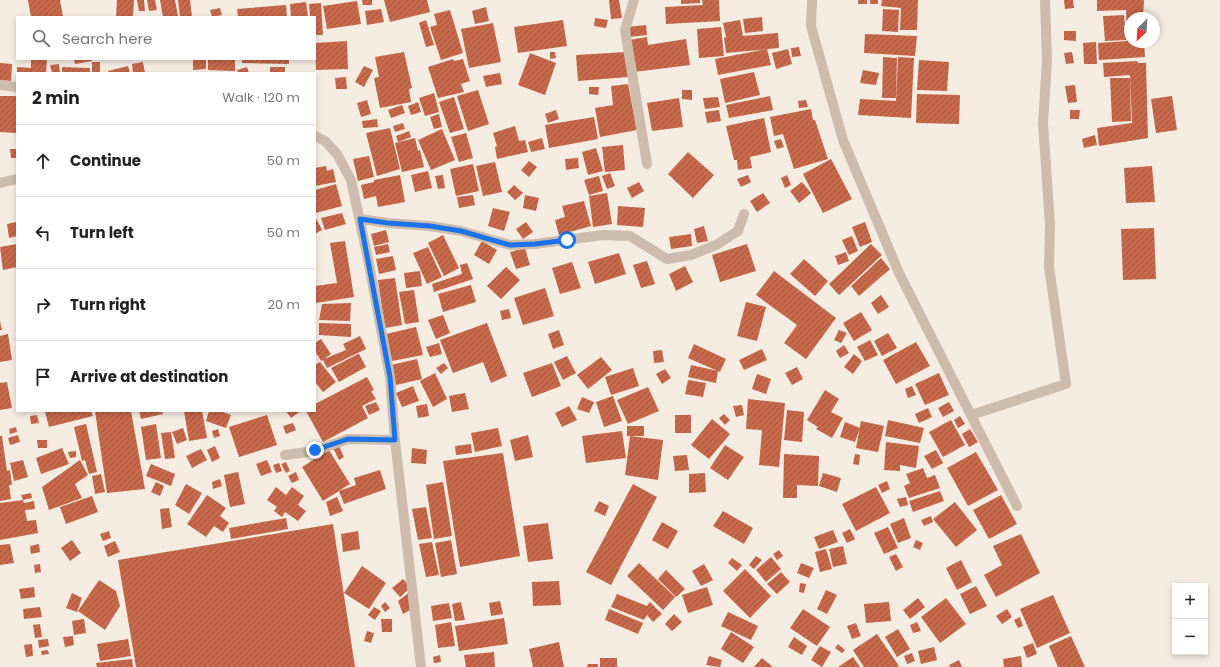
<!DOCTYPE html>
<html lang="en">
<head>
<meta charset="utf-8">
<style>
  body { margin:0; font-family:Poppins,sans-serif; background:#f2f2f2; color:#222 }
  .controls { position:absolute; right:12px; bottom:12px; display:grid; overflow:hidden; border-radius:0px; box-shadow:0 2px 6px #0003 }
  .controls button { width:36px; height:36px; display:grid; place-items:center; padding:0; border:0; border-bottom:1px solid #e0e0e0; background:#fff; color:#222; font:20px sans-serif }
  .compass { position:absolute; left:1124px; top:12px; width:36px; height:36px; border-radius:50%; background:#fff; box-shadow:0 2px 6px #0003; rotate:205deg }
  .stop { position:absolute; width:12px; height:12px; margin:-9px; border:3px solid #1a73e8; border-radius:50%; background:#fff }
  .stop.end { background:#1a73e8; border-color:#fff; box-shadow:0 1px 4px #0008 }
  .list { margin:0; padding:0; list-style:none }
  h2 { display:flex; justify-content:space-between; align-items:center; height:52px; margin:0; padding:0 16px; font-size:17px }
  h2 small { font-size:13px; font-weight:400; color:#767676 }
  .list li { display:grid; grid-template-columns:26px 1fr auto; gap:12px; align-items:center; box-sizing:border-box; height:72px; padding:0 16px; border-top:1px solid #e0e0e0 }
  .list b { display:block; font-size:15px; white-space:nowrap }
  .list em { font-size:13px; font-style:normal; color:#767676 }
  .icon { flex:none; width:22px; height:22px; fill:none; stroke:currentColor; stroke-width:2; stroke-linecap:round; stroke-linejoin:round }
  .map { position:relative; flex:none; width:1220px; height:667px; overflow:hidden }
  .search { position:absolute; background:#fff; box-shadow:0 2px 6px #0003; left:16px; top:16px; width:300px; height:44px; display:flex; align-items:center; gap:10px; box-sizing:border-box; padding:0 14px; border-radius:0px; color:#767676; font-size:15px }
  .panel { position:absolute; background:#fff; box-shadow:0 2px 6px #0003; left:16px; top:72px; width:300px; height:340px; border-radius:0px }
  .map>svg:first-child { display:block }
  .building { fill:url(#building-hatch) }
  .lines { fill:none; stroke-linecap:round; stroke-linejoin:round }
  .street { stroke:#cdbbac; stroke-width:10 }
  .route { stroke:#1a73e8; stroke-width:5 }
</style>
</head>
<body>
<div class="map">
<svg width="1220" height="667" viewBox="0 0 1220 667">
  <defs>
    <pattern id="building-hatch" width="6" height="6" patternUnits="userSpaceOnUse"><rect width="6" height="6" fill="#c8694b"/><path d="M-1 1l2-2M0 6l6-6M5 7l2-2" fill="none" stroke="#a4573f"/></pattern>
  </defs>
  <rect width="100%" height="100%" fill="#f4ebe1"/>
  <!-- building -->
  <path class="building" d="M28,0H60L63,17H31Z
    M117,0H134L133,17H116Z
    M137,0H144L145,11H139Z
    M147,0H155L157,10L149,11Z
    M160,0H175L178,16L163,17Z
    M178,0H190L192,17H180Z
    M362,0H372V5H363Z
    M384,0H427L430,12L390,22Z
    M609,0H619L622,18L611,19Z
    M681,0H700V3L681,4Z
    M702,0H719L720,21L666,24L665,7L703,5Z
    M858,0H867V4H858Z
    M870,0H878V4H870Z
    M882,0H918L917,30H900L901,8L881,6Z
    M1064,0H1073L1074,8L1065,9Z
    M1097,0H1144L1143,18H1130V42H1144L1145,57L1099,60L1098,43L1127,41L1126,10L1097,11Z
    M357,1L361,24L327,29L323,6Z
    M306,2L308,17H291L290,4Z
    M321,3L323,35H315V17H310L309,4Z
    M286,5L287,17H238L237,9Z
    M486,7L489,21L475,24L472,11Z
    M220,8L222,15L212,17L210,10Z
    M381,9L384,22L367,25L365,11Z
    M883,9L899,10L898,32L882,31Z
    M450,10L463,53L441,60L430,27L437,25L434,14Z
    M1124,15L1126,40L1105,41L1103,16Z
    M762,17L763,31L745,33L743,19Z
    M595,18L608,20L606,28L594,26Z
    M426,20L434,45L426,47L419,23Z
    M563,20L567,46L518,53L514,27Z
    M740,20L743,36L778,33L779,48L726,53L724,38L726,37L723,23Z
    M493,23L501,62L469,68L461,29Z
    M646,25L647,35L629,37L627,27Z
    M721,27L724,56L699,58L697,29Z
    M1064,31H1076V41L1064,40Z
    M865,34L917,36L915,56L864,53Z
    M647,37L648,45L686,39L690,65L634,72L629,40Z
    M347,41L348,69L316,70L315,43Z
    M1096,42L1097,64H1084L1083,43Z
    M799,47L801,56L792,57L791,48Z
    M767,49L771,65L718,75L715,59Z
    M788,49L792,64L776,69L772,53Z
    M404,52L412,88L409,89L411,102L380,108L374,78L379,77L375,57Z
    M550,52H555L556,58L550,59Z
    M626,52L628,77L578,81L576,55Z
    M1072,52L1074,63L1066,64L1064,53Z
    M530,53L556,63L545,95L518,85Z
    M883,57L897,58L896,98H882Z
    M898,57L914,58L911,118L858,115L860,99L896,101Z
    M31,59H47L46,73H17V67L31,68Z
    M74,59H92V61L75,64Z
    M193,59H206V69L193,70Z
    M208,59H235V71L208,70Z
    M242,59H289V64L242,63Z
    M453,59L454,61L463,59L470,81L461,84L464,92L438,98L428,67Z
    M919,60L949,62L947,91L917,90Z
    M1137,61L1138,63H1146L1148,138L1099,146L1097,128L1132,123L1130,75L1104,77L1103,63Z
    M92,62H100V73H92Z
    M143,62L145,73H133L132,64Z
    M0,63L12,64L11,81L0,80Z
    M59,64L60,73H52L50,65Z
    M128,66L130,73H109L108,71Z
    M364,66L373,70L364,87L355,82Z
    M62,67L90,68V73H62Z
    M247,67L249,73H238L237,70Z
    M270,67H285V73H270Z
    M863,70L879,73L876,85L860,83Z
    M754,72L760,95L725,103L720,79Z
    M500,73L502,84L486,87L483,76Z
    M346,77L347,89H336L335,78Z
    M1110,78H1130L1131,121L1112,122Z
    M628,84L637,130L600,137L595,108L613,105L611,86Z
    M1075,85L1077,102L1068,103L1065,86Z
    M589,87H599L598,95L589,94Z
    M478,90L489,124L468,131L457,96Z
    M682,90H692V100L682,99Z
    M434,93L439,112L425,116L419,98Z
    M917,94L960,95L959,124L916,123Z
    M0,96H17V133L0,132Z
    M770,96L773,110L729,118L726,105Z
    M1172,96L1177,130L1156,133L1151,99Z
    M454,97L464,129L450,133L439,102Z
    M718,97L720,107L705,109L703,98Z
    M679,98L683,127L652,131L647,103Z
    M367,100L371,114L361,117L357,103Z
    M806,100L808,107L799,108L798,101Z
    M418,102L421,112L411,115L408,106Z
    M402,105L405,113L391,118L388,110Z
    M811,109L813,120H815L828,159L794,169L783,134L774,136L770,117Z
    M556,110L559,119L548,123L545,114Z
    M719,110L721,121L707,123L705,112Z
    M1070,110H1080L1079,119H1070Z
    M439,114L442,127L434,129L430,117Z
    M594,117L598,139L549,148L545,125Z
    M764,118L771,152L750,157L752,168L738,170L737,160H734L726,126Z
    M377,119L378,127L363,128L362,121Z
    M403,123L405,129L395,132L393,126Z
    M515,126L519,141L525,140L528,152L497,159L495,147L497,146L493,133Z
    M390,128L400,169L377,176L366,133Z
    M442,129L455,160L431,170L418,140Z
    M409,131L411,137L398,142L396,136Z
    M466,133L473,158L459,162L451,137Z
    M1095,135L1097,145L1084,148L1082,139Z
    M415,138L418,151L420,150L424,167L402,172L395,143Z
    M542,138L545,149L531,152L528,142Z
    M781,139L784,147L777,149L774,141Z
    M623,145L625,170L605,172L602,147Z
    M596,148L603,171L588,175L582,152Z
    M10,149H16L17,158H11Z
    M688,152L714,175L693,198L668,174Z
    M369,156L374,177L358,181L353,159Z
    M578,158L579,168L566,170L565,159Z
    M831,159L852,199L823,213L803,174Z
    M529,161L537,167L529,177L521,170Z
    M495,162L502,192L483,196L476,166Z
    M473,164L479,191L456,196L450,169Z
    M326,166L327,171L333,169L336,182L315,186V168Z
    M1152,166L1155,202L1126,203L1124,168Z
    M428,171L432,188L415,192L411,175Z
    M610,173L615,186L607,189L602,176Z
    M400,175L405,202L378,207L376,196L364,199L361,185L374,182V180Z
    M443,175L445,188L438,189L435,176Z
    M748,175L751,182L741,187L737,179Z
    M787,175L791,185L785,188L781,178Z
    M599,176L603,191L589,195L584,180Z
    M639,182L644,191L632,198L627,188Z
    M802,182L811,193L799,203L790,191Z
    M336,184L342,206L316,213L315,190Z
    M514,185L523,193L515,200L507,192Z
    M607,193L612,224L593,227L589,196Z
    M763,193L770,203L757,212L750,201Z
    M473,195L475,205L459,208L457,197Z
    M525,195L539,198L536,211L523,208Z
    M584,201L591,226L559,235L555,220L565,217L562,206Z
    M618,206L645,208L643,227L617,225Z
    M493,208L510,212L504,231L488,226Z
    M342,213L346,224L325,230L321,218Z
    M315,216L322,230L315,234Z
    M16,222L17,236L9,238L7,224Z
    M526,222L533,232L523,239L516,229Z
    M865,222L872,242L860,247L852,227Z
    M704,226L708,241L697,243L694,229Z
    M1154,228L1156,279L1123,280L1121,229Z
    M386,230L389,242L374,246L371,234Z
    M691,234L692,246L671,249L669,237Z
    M443,235L459,268L444,276L428,243Z
    M852,236L858,251L849,255L842,240Z
    M345,241L354,297L316,303L315,286L337,283L330,243Z
    M482,241L497,250L489,264L474,255Z
    M17,244V267L3,270L0,247Z
    M388,244L390,252L376,255L374,247Z
    M747,244L756,271L720,282L712,255Z
    M871,244L882,255L839,295L829,284Z
    M428,247L442,277L427,284L413,253Z
    M525,248L530,265L516,269L510,252Z
    M846,252L849,261L838,265L835,256Z
    M619,253L626,274L595,284L588,262Z
    M393,256L396,270L379,274L376,259Z
    M881,258L890,269L859,296L851,286Z
    M804,259L828,281L815,296L790,274Z
    M647,261L655,284L641,288L633,265Z
    M572,262L581,288L560,294L552,268Z
    M467,263L473,279L434,292L432,284L462,274L460,265Z
    M685,266L693,282L676,291L669,274Z
    M506,267L520,280L501,299L487,286Z
    M420,271L422,286L406,288L404,273Z
    M774,271L836,318L806,359L784,343L797,325L756,295Z
    M395,278L402,325L385,328L378,280Z
    M471,285L476,302L443,312L438,294Z
    M545,288L554,316L523,325L514,298Z
    M414,290L419,322L405,324L399,292Z
    M881,295L889,307L878,314L871,303Z
    M746,302L766,307L757,341L737,336Z
    M351,303L350,321L319,320L322,304Z
    M509,309L511,318L502,320L500,311Z
    M861,312L872,330L854,341L843,323Z
    M443,315L450,333L436,339L428,320Z
    M0,321L2,330H0Z
    M319,323L351,324V337L319,335Z
    M487,323L507,376L491,383L483,362L453,373L440,340Z
    M416,327L423,355L392,361L386,334Z
    M559,330L564,345L553,349L548,334Z
    M839,330L847,333L841,343L834,340Z
    M888,333L897,348L882,356L874,341Z
    M8,334L12,360L0,362V336Z
    M360,336L366,349L327,368L323,360L321,361L315,351V343L321,339L331,354L324,359L346,350L343,344Z
    M870,340L878,355L865,361L857,347Z
    M916,342L930,366L896,384L883,360Z
    M439,343L442,354L430,357L426,347Z
    M694,344L726,359L720,372L688,358Z
    M844,345L849,353L840,358L836,351Z
    M762,349L767,360L744,370L739,360Z
    M662,350L664,362L654,363L653,351Z
    M358,354H359L366,367L339,382L331,368Z
    M854,354L862,361L853,374L844,367Z
    M567,356L576,373L563,380L554,362Z
    M601,357L612,370L588,389L577,375Z
    M417,359L422,379L396,385L391,365Z
    M320,362L336,382L323,392L315,382V365Z
    M444,363L448,368L441,374L436,368Z
    M552,363L561,386L532,397L523,373Z
    M691,365L718,371L716,383L688,377Z
    M797,367L803,379L792,385L785,373Z
    M633,368L639,386L611,395L605,377Z
    M665,369L671,378L662,384L656,374Z
    M435,373L447,399L433,407L420,381Z
    M939,373L949,395L925,405L915,384Z
    M757,374L771,379L766,394L752,389Z
    M367,377L374,390L371,391L376,399L362,406L368,418L323,442L306,411H315V404Z
    M688,380L706,383L703,397L685,394Z
    M7,382L12,408L0,410V383Z
    M413,386L419,401L402,407L396,393Z
    M912,386L916,395L908,398L905,389Z
    M648,387L659,411L628,424L617,400Z
    M825,390L839,399L831,412L843,418L832,438L816,429L818,427L807,420Z
    M465,393L469,409L452,412L449,396Z
    M613,396L622,421L604,427L596,402Z
    M582,397L594,402L589,413L577,409Z
    M748,399L785,403L779,467L759,465L762,430L746,429Z
    M376,402L380,410L369,415L365,406Z
    M949,402L954,411L943,417L938,408Z
    M427,404L429,416L418,418L416,406Z
    M742,405L744,415L736,417L733,406Z
    M569,406L577,420L562,427L555,413Z
    M928,408L932,417L919,423L915,414Z
    M787,410L804,412L802,442L784,440Z
    M48,411H91L93,416L49,427L45,412Z
    M95,411H131L145,489L107,493Z
    M139,411H162L163,414L141,419Z
    M184,411H202L207,438L189,441Z
    M209,411H220L231,415L226,428L206,421Z
    M286,411H301L291,418Z
    M724,414L730,420L725,425L719,418Z
    M37,415L39,423L31,424L30,416Z
    M267,415L277,445L239,457L229,427Z
    M675,415H691V433H675Z
    M960,416L965,424L958,428L954,420Z
    M712,419L730,434L709,459L691,445Z
    M888,420L924,428L920,443L885,436Z
    M951,420L965,445L943,457L929,432Z
    M861,421L884,426L878,452L856,448Z
    M845,422L860,428L855,442L840,437Z
    M293,423L296,430L286,434L283,426Z
    M86,424L97,472L89,474L85,460L82,461L74,427Z
    M156,424L161,458L146,460L141,427Z
    M627,426H644V436H627Z
    M16,427L17,432L10,434L9,429Z
    M183,428L187,440L177,444L172,432Z
    M498,428L502,446L475,452L471,433Z
    M218,429L220,436L214,438L212,431Z
    M970,429L978,442L969,447L962,434Z
    M622,431L626,458L586,463L582,436Z
    M171,432L175,458L165,459L161,433Z
    M18,435L20,442L10,445L8,438Z
    M528,435L533,457L515,461L510,440Z
    M0,436H2L7,471L10,470L12,485H9L11,499L0,501Z
    M630,436L663,440L658,480L625,475Z
    M37,440H47V448H38Z
    M886,442L919,446L916,468L900,465V471L884,470Z
    M471,444L472,453L456,455L455,446Z
    M725,445L744,457L728,480L710,468Z
    M215,446L220,458L212,462L207,450Z
    M339,446L344,457L339,460L333,448Z
    M62,448L69,464L41,474L36,458Z
    M412,448L427,450L426,464L411,463Z
    M201,449L207,460L192,468L186,456Z
    M329,450L350,484L323,501L302,467Z
    M936,450L943,463L932,469L924,456Z
    M76,451V457L70,458L68,452Z
    M976,452L998,490L968,506L947,468Z
    M503,453L520,556L460,567L443,461Z
    M784,454L819,456L818,486L797,485V498H783Z
    M855,454L860,455L859,465L853,464Z
    M687,455L689,470L675,471L673,456Z
    M23,460L28,477L14,481L10,463Z
    M80,460L88,475L75,484L82,498L49,510L42,487Z
    M267,460L272,472L261,476L256,464Z
    M286,462L290,471L286,473L281,464Z
    M279,463L282,471L276,473L273,465Z
    M151,464L175,474L171,486L146,476Z
    M923,468L927,478L935,475L940,488L909,498L904,486L910,483L906,474Z
    M380,470L386,489L344,504L339,491L356,485L354,478Z
    M238,472L245,504L230,507L224,475Z
    M296,472L299,480L292,483L288,476Z
    M705,473L706,492L689,493V474Z
    M823,473L841,478L837,492L819,486Z
    M101,474L105,492L95,494L92,476Z
    M220,479L222,486L213,489L212,482Z
    M887,481L890,489L882,493L878,485Z
    M156,482L164,486L160,496L151,492Z
    M443,482L452,536L434,539L426,485Z
    M186,484L202,493L189,514L175,505Z
    M633,484L657,497L611,585L586,572Z
    M276,487L286,495L292,487L304,496L298,505L306,511L298,521L285,512L282,517L274,511L277,507L267,500Z
    M876,487L890,513L856,531L842,504Z
    M940,491L944,501L913,512L909,501Z
    M31,493L32,498L23,500L21,495Z
    M207,495L226,508L220,516L229,523L223,532L214,526L206,537L187,524Z
    M1001,495L1017,524L989,539L973,510Z
    M92,496L98,512L66,524L60,507Z
    M337,497L343,511L330,516L326,502Z
    M906,497L908,505L900,507L897,499Z
    M23,500L24,503L34,501L35,509L25,510L27,521L36,520L38,533L0,540V503Z
    M599,501L609,506L605,516L594,511Z
    M955,502L977,530L956,547L933,519Z
    M426,507L432,538L418,540L412,509Z
    M169,508L172,527L162,529L160,509Z
    M723,511L753,528L744,544L713,526Z
    M931,516L933,522L924,526L921,520Z
    M286,518L288,529L231,539L229,528Z
    M904,518L911,538L898,543L890,524Z
    M662,522L678,531L668,549L652,540Z
    M548,523L553,559L528,562L523,526Z
    M333,524L355,667H136L118,560Z
    M888,527L898,548L884,554L874,533Z
    M850,529L855,539L847,543L842,533Z
    M833,530L838,542L819,549L814,537Z
    M109,531L111,538L103,541L100,534Z
    M358,531L360,549L343,552L341,534Z
    M1021,534L1040,573L996,597L984,575L1002,565L993,546Z
    M72,540L81,553L70,561L61,548Z
    M451,540L457,574L441,577L435,543Z
    M916,540L923,543L920,550L913,547Z
    M115,541L120,552L108,557L104,546Z
    M432,542L439,575L426,577L419,544Z
    M10,544L14,563L0,565V545Z
    M39,544L40,552L31,554L30,546Z
    M843,546L847,564L833,567L829,549Z
    M826,549L832,569L820,572L815,552Z
    M779,550L783,556L777,560L773,554Z
    M896,554L903,567L896,571L889,557Z
    M756,556L762,560L754,569L749,565Z
    M771,557L781,569L766,582L756,570Z
    M732,558L742,565L737,571L728,563Z
    M961,560L972,582L957,590L946,568Z
    M639,563L675,597L663,610L627,576Z
    M801,563L814,568L809,578L797,573Z
    M40,564L41,572L35,573L34,565Z
    M704,564L713,580L701,586L692,571Z
    M362,566L386,583L369,609L344,593Z
    M745,569L771,596L750,618L723,591Z
    M666,570L685,589L676,597L658,579Z
    M781,572L790,582L777,594L767,584Z
    M403,579L411,587L400,597L392,588Z
    M99,580L116,591L120,606L105,630L78,611Z
    M559,581L561,605L533,606L532,582Z
    M800,583L806,584L804,593L799,592Z
    M976,586L987,606L970,614L960,594Z
    M34,587L35,597L21,599L19,589Z
    M707,587L713,605L688,613L682,595Z
    M826,590L837,595L827,614L817,609Z
    M410,592L414,608L403,614L398,601Z
    M72,593L82,598L77,612L66,608Z
    M617,594L647,606L650,602L662,614L653,622L647,615L644,620L611,607Z
    M1053,595L1070,633L1037,648L1020,609Z
    M918,598L925,607L910,619L903,610Z
    M946,598L966,624L940,643L921,617Z
    M500,601L503,614L491,616L489,603Z
    M385,602L390,608L385,612L381,606Z
    M461,602L465,620L455,621L452,604Z
    M889,602L891,621L866,623L864,604Z
    M449,603L452,618L433,621L431,606Z
    M40,607L42,617L24,619L23,609Z
    M374,607L381,611L375,620L368,615Z
    M609,609L643,623L638,634L605,620Z
    M803,609L830,627L817,646L790,628Z
    M1007,609L1012,617L1002,624L996,616Z
    M728,612L758,626L751,640L721,626Z
    M674,614L682,622L672,631L665,624Z
    M1020,617L1023,626L1018,628L1014,620Z
    M504,618L508,644L459,651L455,626Z
    M84,619L86,633L74,635L72,621Z
    M381,619H392V632H382Z
    M451,622L455,646L438,648L435,625Z
    M917,622L921,631L913,633L910,625Z
    M856,623L861,636L852,639L847,626Z
    M40,624L42,637L35,638L33,625Z
    M898,629L910,649L897,657L885,637Z
    M367,631L374,633L371,643L364,641Z
    M731,632L754,647L743,663L721,649Z
    M877,634L899,666L897,667H864L853,650Z
    M73,636L74,645L65,647L63,637Z
    M1071,636L1085,667H1058L1049,646Z
    M794,637L807,646L802,655L788,647Z
    M48,639L49,646L39,648L38,640Z
    M128,639L131,656L100,661L97,644Z
    M559,642L564,667H533L529,649Z
    M1033,643L1037,654L1027,658L1023,647Z
    M32,644L33,656L26,657L24,645Z
    M838,644L845,650L842,653L835,648Z
    M820,646L831,652L822,667L811,660Z
    M934,647L937,660L921,664L918,651Z
    M48,650L49,654L42,655L41,651Z
    M494,652L495,667H466L464,655Z
    M912,653L915,661L907,664L904,656Z
    M440,655L441,662L434,663L433,657Z
    M709,656L722,660L720,667L706,665Z
    M1021,656L1022,667H1004L1003,659Z
    M853,657L860,667H838Z
    M600,658H617V667H600Z
    M762,658L773,667H754Z
    M132,659L133,667H97L96,663Z
    M959,660L962,667H950L949,665Z
    M588,664H598V667H587Z"/>
  <g class="lines">
    <!-- street -->
    <path class="street" d="M634,0L625,30L647,164
      M812,0L811,26L843,140L899,273L1017,506
      M0,85L17,87
      M0,183L17,179
      M360,219L388,223L429,226L461,231L510,245L535,244L603,235L630,236L667,259L691,255L716,245L738,231L744,214
      M971,415L1066,384L1049,267L1050,225L1043,123L1047,61L1045,0
      M395,440L421,667
      M285,455L315,451L348,439L395,440L390,377L368,259L351,180L337,154L325,141L315,136"/>
  </g>
  <g class="lines">
    <!-- route -->
    <path class="route" d="M315,450L348,439L395,440L390,377L360,219L388,223L430,226L461,231L510,245L535,244L567,240"/>
  </g>
</svg>
<div class="controls">
<button>+</button>
<button>−</button>
</div>
<svg class="compass" viewBox="-18 -18 36 36"><path d="M0-13l5 13h-10z" fill="#e53935"/><path d="M0 13l5-13h-10z" fill="#767676"/></svg>
<div class="stop" style="left:567px;top:240px"></div>
<div class="stop end" style="left:315px;top:450px"></div>
<div class="search"><svg class="icon" aria-label="search" viewBox="0 0 24 24"><circle cx="10" cy="10" r="6"/><path d="M15 15l6 6"/></svg>Search here</div>
<section class="panel">
<h2>2 min<small>Walk · 120 m</small></h2>
<ul class="list">
<li><svg class="icon" aria-label="ahead" viewBox="0 0 24 24"><path d="M12 20V5M6 11l6-6 6 6"/></svg><div><b>Continue</b></div><em>50 m</em></li>
<li><svg class="icon" aria-label="left" viewBox="0 0 24 24"><path d="M17 20v-9H6M10 6l-5 5 5 5"/></svg><div><b>Turn left</b></div><em>50 m</em></li>
<li><svg class="icon" aria-label="right" viewBox="0 0 24 24"><path d="M7 20v-9h11M14 6l5 5-5 5"/></svg><div><b>Turn right</b></div><em>20 m</em></li>
<li><svg class="icon" aria-label="arrive" viewBox="0 0 24 24"><path d="M6 21V4h12l-3 4 3 4H6"/></svg><div><b>Arrive at destination</b></div></li>
</ul>
</section>
</div>
</body>
</html>
